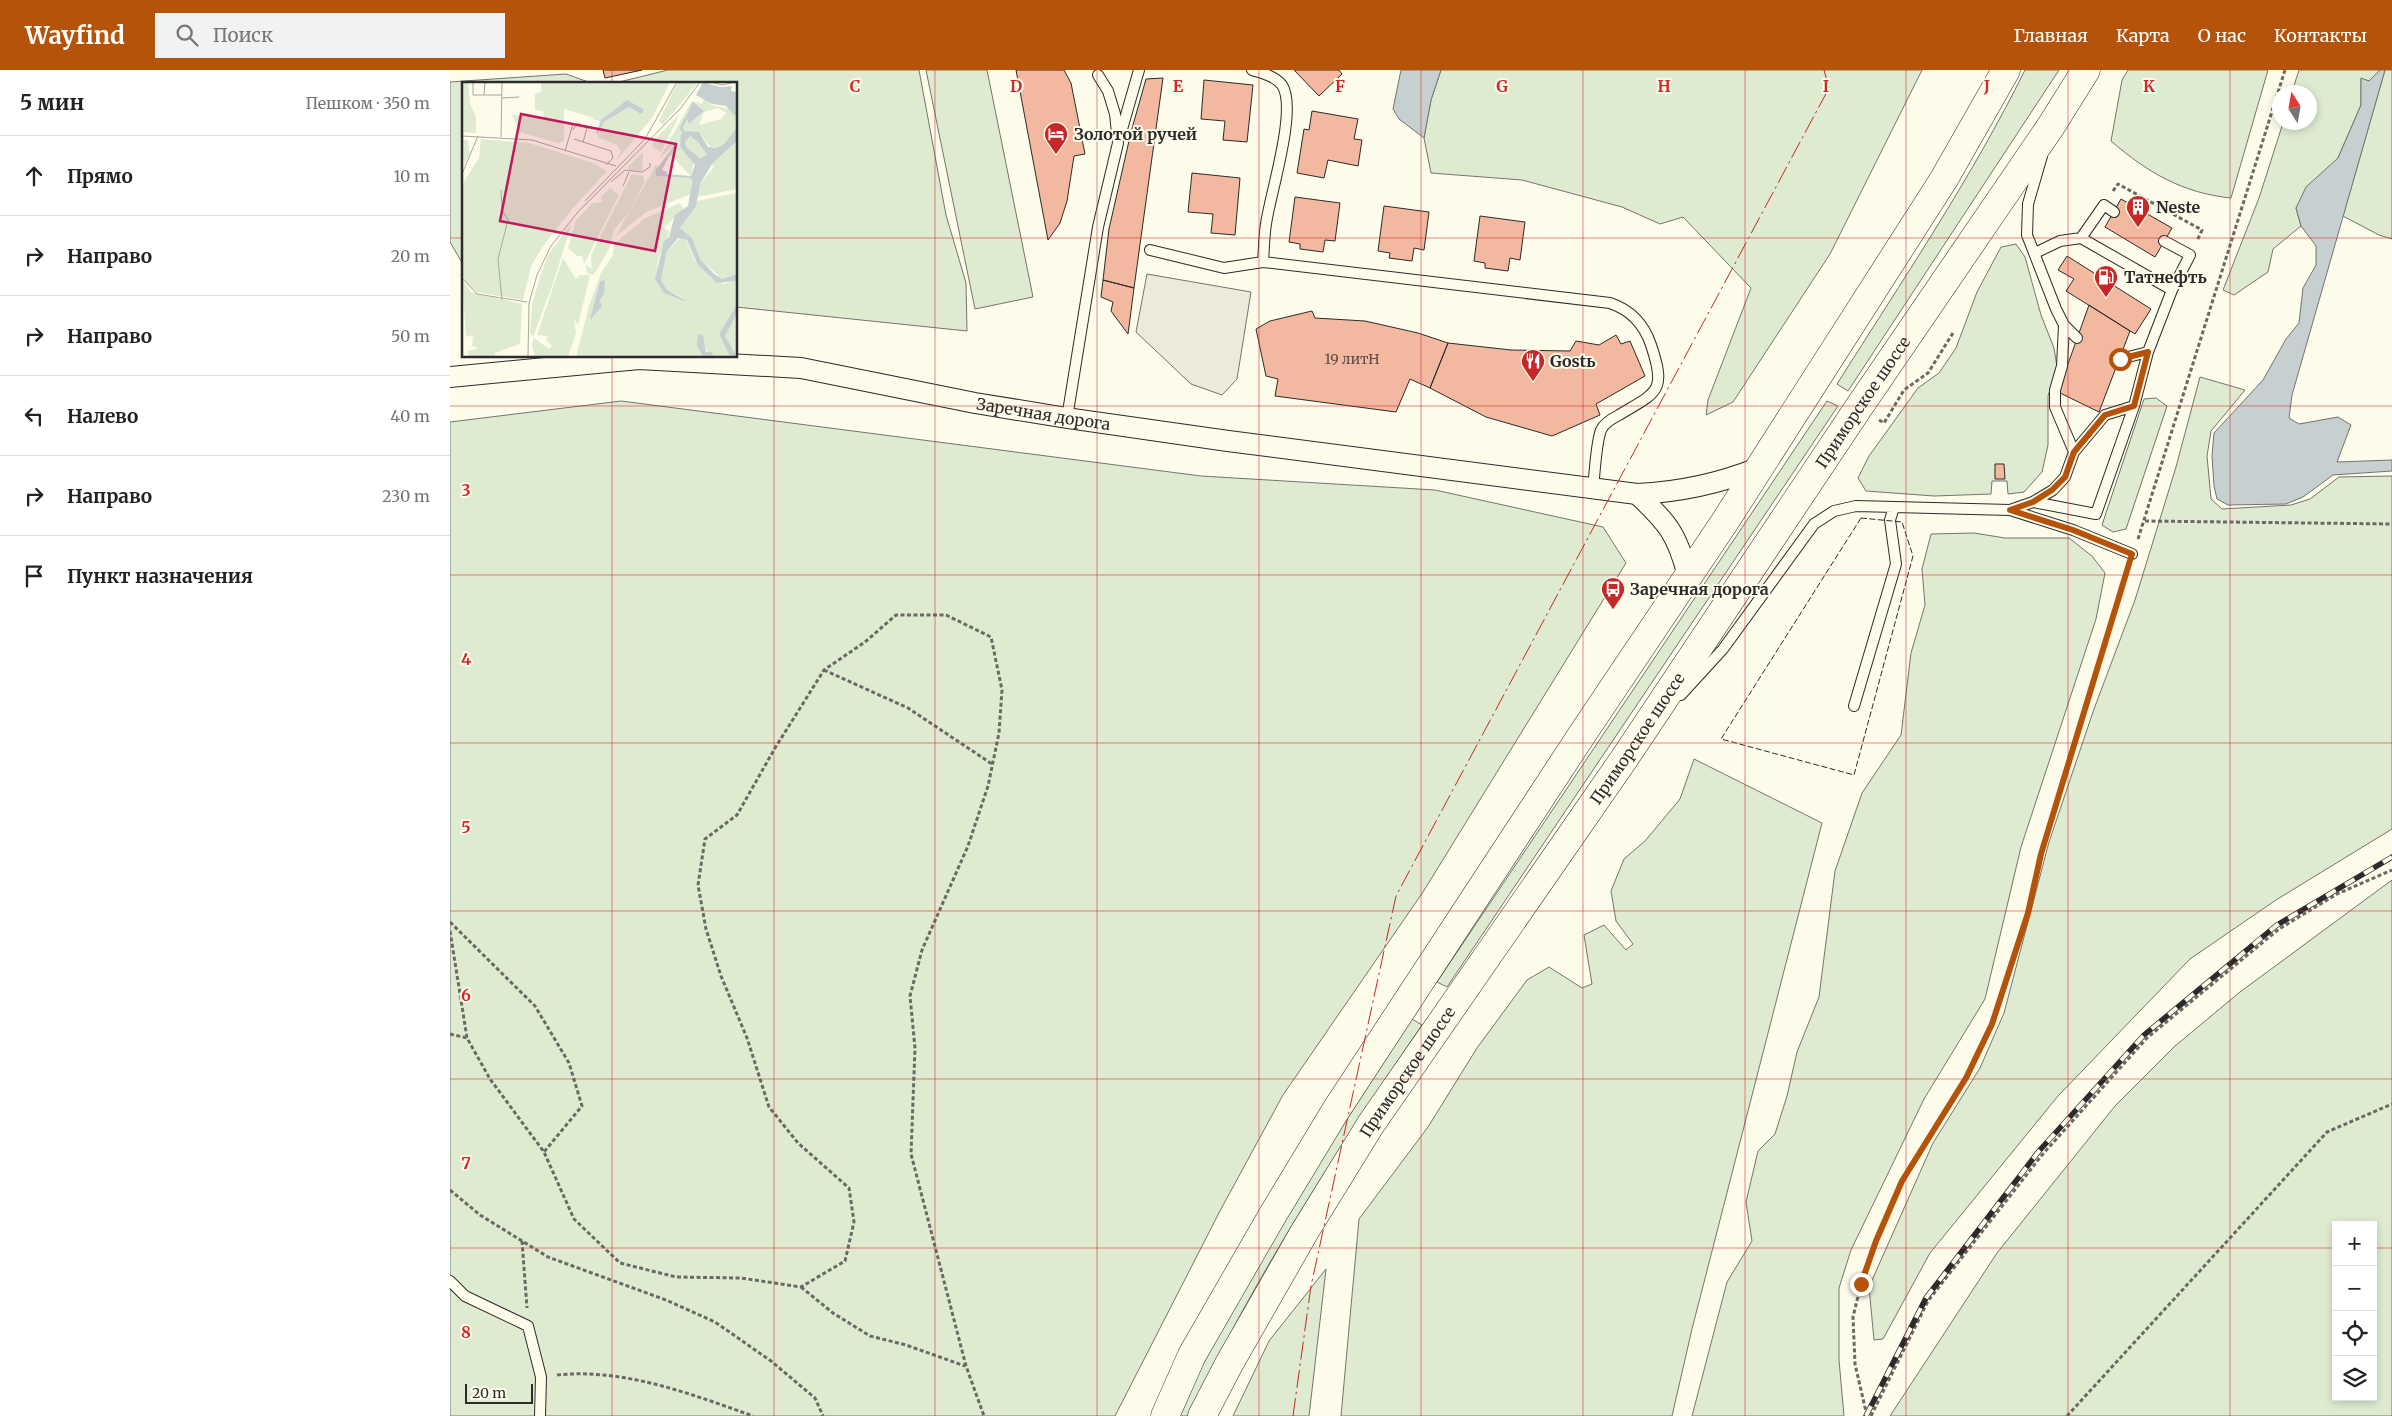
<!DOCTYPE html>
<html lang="ru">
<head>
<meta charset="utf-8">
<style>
  body { margin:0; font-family:Merriweather,serif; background:#f2f2f2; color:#222 }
  .controls { position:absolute; right:15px; bottom:15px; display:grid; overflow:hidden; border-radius:0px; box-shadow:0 2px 8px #0003 }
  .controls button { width:45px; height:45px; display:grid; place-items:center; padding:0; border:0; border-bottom:1px solid #e0e0e0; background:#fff; color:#222; font:25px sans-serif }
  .compass { position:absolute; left:1822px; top:15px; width:45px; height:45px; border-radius:50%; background:#fff; box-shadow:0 2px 8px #0003; rotate:349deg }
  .scale { position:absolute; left:15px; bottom:12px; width:68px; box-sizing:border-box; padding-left:5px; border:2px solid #2b2b2b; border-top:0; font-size:14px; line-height:18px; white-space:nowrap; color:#2b2b2b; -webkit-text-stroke:4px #fdfbea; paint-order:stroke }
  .stop { position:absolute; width:15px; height:15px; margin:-11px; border:4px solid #b45309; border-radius:50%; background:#fff }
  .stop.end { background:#b45309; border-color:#fff; box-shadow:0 1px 5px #0008 }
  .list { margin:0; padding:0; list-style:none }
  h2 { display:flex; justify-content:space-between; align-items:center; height:65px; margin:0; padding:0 20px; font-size:21px }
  h2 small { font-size:16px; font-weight:400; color:#767676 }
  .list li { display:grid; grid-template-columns:32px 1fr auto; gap:15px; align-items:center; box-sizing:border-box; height:80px; padding:0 20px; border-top:1px solid #e0e0e0 }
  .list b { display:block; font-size:19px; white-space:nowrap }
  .list em { font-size:16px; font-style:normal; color:#767676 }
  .icon { flex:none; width:28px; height:28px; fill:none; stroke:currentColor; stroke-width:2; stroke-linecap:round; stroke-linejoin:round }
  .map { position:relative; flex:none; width:1942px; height:1346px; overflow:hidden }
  header { display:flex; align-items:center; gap:30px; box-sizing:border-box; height:70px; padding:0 25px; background:#b45309; color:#fff }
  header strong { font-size:24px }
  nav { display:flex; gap:28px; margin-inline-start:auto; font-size:18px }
  .search { width:350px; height:45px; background:#f2f2f2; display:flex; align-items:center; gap:12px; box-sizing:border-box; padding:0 18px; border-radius:0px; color:#767676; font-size:19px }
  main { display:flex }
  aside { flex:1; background:#fff }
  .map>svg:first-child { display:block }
  .green { fill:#deebd1; stroke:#74746e; fill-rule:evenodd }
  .parking { fill:#eceadb; stroke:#74746e }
  .water { fill:#c7d0d0; stroke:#74746e }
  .building { fill:#f2b8a0; stroke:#2b2b2b }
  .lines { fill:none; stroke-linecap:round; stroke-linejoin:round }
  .lane-casing { stroke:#2b2b2b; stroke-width:12 }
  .street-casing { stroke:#2b2b2b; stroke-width:22 }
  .highway-casing { stroke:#2b2b2b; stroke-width:29 }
  .path { stroke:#6a6964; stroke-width:3; stroke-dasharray:4 2.5; stroke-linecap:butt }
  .lane { stroke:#fdfbea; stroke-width:10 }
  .street { stroke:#fdfbea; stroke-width:20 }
  .highway { stroke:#fdfbea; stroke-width:28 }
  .rail-casing { stroke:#2b2b2b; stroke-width:5.5 }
  .rail { stroke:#fdfbea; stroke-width:4; stroke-dasharray:11; stroke-linecap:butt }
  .fence { stroke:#2b2b2b; stroke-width:1; stroke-dasharray:6 2.5; stroke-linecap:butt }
  .power { stroke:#c62828; stroke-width:1; stroke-dasharray:18 4 2.5 4; stroke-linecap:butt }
  .route { stroke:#b45309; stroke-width:6 }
  .grid { fill:none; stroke:#d62828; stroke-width:1; stroke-opacity:0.55 }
  .labels { text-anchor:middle; stroke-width:4; stroke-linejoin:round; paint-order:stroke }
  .number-label { font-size:14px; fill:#5d4e48 }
  .poi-label { font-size:16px; font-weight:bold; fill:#2b2b2b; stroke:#fdfbea; text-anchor:start }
  .street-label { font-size:16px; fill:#2b2b2b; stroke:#fdfbea }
  .inset-river { fill:none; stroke:#c7d0d0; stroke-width:2.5 }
  .inset-road { fill:none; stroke:#a9a89e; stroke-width:1 }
  .view { fill:#c2185b; fill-opacity:0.15; stroke:#c2185b; stroke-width:2.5 }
  .inset-edge { fill:none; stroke:#2b2b2b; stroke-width:2.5 }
  .grid-label { font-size:16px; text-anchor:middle; font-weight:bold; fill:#d62828; stroke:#fdfbea; stroke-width:4; stroke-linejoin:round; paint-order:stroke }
</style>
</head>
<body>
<header>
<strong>Wayfind</strong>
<div class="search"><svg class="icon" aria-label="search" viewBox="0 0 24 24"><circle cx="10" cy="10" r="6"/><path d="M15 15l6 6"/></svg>Поиск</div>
<nav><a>Главная</a><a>Карта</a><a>О нас</a><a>Контакты</a></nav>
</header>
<main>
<aside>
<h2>5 мин<small>Пешком · 350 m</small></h2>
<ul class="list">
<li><svg class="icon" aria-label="ahead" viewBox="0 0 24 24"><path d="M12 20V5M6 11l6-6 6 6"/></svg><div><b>Прямо</b></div><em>10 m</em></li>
<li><svg class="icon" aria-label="right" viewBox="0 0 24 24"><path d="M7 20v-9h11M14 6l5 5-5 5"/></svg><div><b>Направо</b></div><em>20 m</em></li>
<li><svg class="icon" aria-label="right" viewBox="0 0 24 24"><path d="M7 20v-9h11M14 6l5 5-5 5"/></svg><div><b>Направо</b></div><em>50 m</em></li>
<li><svg class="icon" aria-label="left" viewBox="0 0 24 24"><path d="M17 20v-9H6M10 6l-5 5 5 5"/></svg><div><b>Налево</b></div><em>40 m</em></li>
<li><svg class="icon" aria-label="right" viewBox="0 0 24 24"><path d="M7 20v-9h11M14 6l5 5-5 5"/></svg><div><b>Направо</b></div><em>230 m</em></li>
<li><svg class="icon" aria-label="arrive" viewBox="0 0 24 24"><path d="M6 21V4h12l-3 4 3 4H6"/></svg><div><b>Пункт назначения</b></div></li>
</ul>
</aside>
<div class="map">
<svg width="1942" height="1346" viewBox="0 0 1942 1346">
  <rect width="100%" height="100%" fill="#fdfbea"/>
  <!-- green -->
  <path class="green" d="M218,0H469L496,145L516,213L517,261L286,237V14H161Z
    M476,0H537L583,227L525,239Z
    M991,0H1472L1380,184L1283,332L1256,345L1258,330L1301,218L1233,147L1210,154L1172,137L1072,110L981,103L974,68L981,30Z
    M1575,0H1609L1398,321L1387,314C1452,211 1521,109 1575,0Z
    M1678,0H1818L1781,128C1732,123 1697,102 1661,71L1672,10Z
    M1849,0H1930L1919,11L1911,9V35L1888,88L1846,138L1851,156L1823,179L1818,202L1784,225L1773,220L1809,128L1833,53L1860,52V22H1842Z
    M1935,0H1942V169L1929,165L1893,146Z
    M116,4L144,14H14V196L0,172V12Z
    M1566,174L1575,187L1591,245L1604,278L1607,297L1598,326V375L1592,402L1574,422L1558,424L1557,411H1542L1541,424L1484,426L1416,421L1408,408L1419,386L1468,318L1489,303L1506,278L1527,222L1551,177Z
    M1750,307L1795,320L1761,361L1757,386L1761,429L1772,439L1841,435L1860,429L1889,407L1942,406V759L1826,830L1740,889L1608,1026L1480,1183L1433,1269L1424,1270L1419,1217L1483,1073L1530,998L1554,943L1599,772L1644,639L1685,530L1726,397Z
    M1706,328L1717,336L1676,459L1663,462L1652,455L1694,329Z
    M171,331L751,406L985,420L1153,457L1176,493L973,822L833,1025L771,1139L665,1346H0V352Z
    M1377,331L1388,336L997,917L987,912Z
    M1524,463L1555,468H1619L1642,486L1655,503L1646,549L1571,777L1535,929L1474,1029L1401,1180L1389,1218V1290L1394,1346H1242L1277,1212L1302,1171L1296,1132L1308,1081L1325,1064L1337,1026L1347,982L1369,927L1385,801L1412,723L1451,665L1461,583L1475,535L1472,499L1481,464Z
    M1244,689L1372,753L1242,1259L1222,1346H891L909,1149L978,1057L1027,978L1077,910L1099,897L1132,918L1142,914L1134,865L1154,855L1176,880L1183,874L1166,851L1161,821L1174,789L1195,771L1230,729Z
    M1942,810V1346H1440L1547,1183L1665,1036L1725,976L1790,922ZM1886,1155H1923V1327H1886Z
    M962,949L972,955C887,1080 803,1209 739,1346H728C793,1206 878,1078 962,949Z
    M876,1199L859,1346H783L819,1271Z"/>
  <!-- parking -->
  <path class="parking" d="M697,204L801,222L787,309L772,325L741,314L686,262Z"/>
  <!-- water -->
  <path class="water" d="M951,0H991L981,30L974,68L949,49L943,39Z
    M1930,0H1935L1842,325L1839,348L1849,354L1888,347L1901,355L1887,392L1942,390V401L1883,405L1853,427L1836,434L1778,435L1767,429L1764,416L1762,386L1764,363L1813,310L1836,269L1849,253L1853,218L1866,195V176L1851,156L1846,138L1856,117L1888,88L1911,35V8L1919,11Z"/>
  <!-- building -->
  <path class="building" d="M153,0H192L155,8Z
    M566,0H614L621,13L635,84L624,86L617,131L610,153L598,170Z
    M844,0H889L892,4L869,26Z
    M713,8L684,218L653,210L659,159L681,62L696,9Z
    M754,10L803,15L797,72L773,70L775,51L751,49Z
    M862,41L908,49L904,69L912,70L908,96L878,90L874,108L847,103L854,59L859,60Z
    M742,103L790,108L785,165L761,163L763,144L738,142Z
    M845,127L890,133L885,171L875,170L873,182L850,179V174L839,172Z
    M1671,129L1722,158L1705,187L1655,157Z
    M934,136L979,142L974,180L964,178L962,191L939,188L940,183L928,181Z
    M1030,146L1075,152L1070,190L1060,188L1058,201L1035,198V193L1024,191Z
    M1617,186L1701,239L1685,264L1616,221L1624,209L1608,200Z
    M653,210L684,218L678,264L661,241L663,232L651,227Z
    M1639,235L1680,261L1649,342L1608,322Z
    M862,241L865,248L915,251L968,263L998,273L980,318L960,309L946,342L825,326L828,309L816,306L806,259L820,251Z
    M1166,265L1171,274L1180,271L1195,306L1146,334L1150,345L1102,366L1036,347L980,318L998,273L1061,280L1120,281L1126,271L1149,275Z
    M1545,394H1554L1555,409H1545Z"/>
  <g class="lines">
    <!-- lane casing -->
    <g class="lane-casing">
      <path id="lane" d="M802,0C812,3 825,6 832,15C848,39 820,124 816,154C814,166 814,179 813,192
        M670,66L689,0
        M1592,86L1578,134L1577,165L1606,239L1614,255L1627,268
        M1631,168L1654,135L1664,142
        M700,180L774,198L813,192L1160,233C1181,240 1194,254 1201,275C1217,322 1207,322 1169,345C1163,348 1154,353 1151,360C1146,373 1145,402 1143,417
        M1585,183L1610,171L1631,168L1722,220
        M1614,255L1612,296L1605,320V337L1624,382
        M1698,282L1722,220L1740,185L1714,171
        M617,348L648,157L668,73L665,44L658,21L648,5
        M1583,432L1646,444L1684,336
        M1560,440L1623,460L1682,484
        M1231,625L1273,579L1364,454L1384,441L1406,436L1560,440L1583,432L1603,420L1615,407L1624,382L1655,345L1684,336L1698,282L1670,289
        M1404,636L1446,494L1440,450L1444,437
        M0,1211L15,1226L78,1256L91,1307L90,1346"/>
    </g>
    <!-- street casing -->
    <g class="street-casing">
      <g id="street">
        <path id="s1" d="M0,307L189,289L351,298L525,333L617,348L778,371L1187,424C1231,422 1268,414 1308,398"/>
        <path d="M1187,424C1218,453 1227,464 1238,506"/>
      </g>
    </g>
    <!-- highway casing -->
    <g class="highway-casing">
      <g id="highway">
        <path d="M715,1346L742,1285L822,1146L886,1040L1133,663L1274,453L1494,109L1556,0"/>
        <path id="s2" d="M752,1346L779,1294L855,1161L921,1054L1174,689L1409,337L1601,56L1636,0"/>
      </g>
    </g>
    <!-- path -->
    <path class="path" d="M1663,121L1668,114L1752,160L1747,171
      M1429,350L1434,353L1454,320L1478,303L1503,263
      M1695,451L1942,454
      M1688,469L1835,0
      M374,600L458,638L542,694
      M0,852L85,936L119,993L132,1036L94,1082
      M0,861L17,968L40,1009L94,1082L124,1149L170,1193L226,1207L291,1208L351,1217L395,1191L404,1152L399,1118L348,1073L319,1037L297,968L271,906L256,859L248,815L255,769L287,745L325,678L374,600L415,572L446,545H496L541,567L552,620L549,663L538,716L518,776L472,880L460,926L465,978L461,1084L516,1296L534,1346
      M0,964L17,968
      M0,1120L30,1145L98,1187L216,1230L265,1252L321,1291L365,1328L373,1346
      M72,1171L77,1238
      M351,1217L383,1243L420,1266L456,1275L515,1296
      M107,1305C174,1298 241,1324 303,1346
      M1417,1346L1405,1294L1403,1247L1411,1214L1426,1171L1453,1111L1516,1008L1542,954L1578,843L1591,784L1678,499
      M1421,1346L1478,1231L1592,1085L1697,968L1829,859L1887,824L1942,800
      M1617,1346L1877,1062L1942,1034"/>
    <!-- lane -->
    <use href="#lane" class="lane"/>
    <!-- street -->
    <use href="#street" class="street"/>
    <!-- highway -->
    <use href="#highway" class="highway"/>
    <!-- rail casing -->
    <g class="rail-casing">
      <path id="rail" d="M1416,1346L1476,1228L1589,1081L1694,965L1827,855L1942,787"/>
    </g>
    <!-- rail -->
    <use href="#rail" class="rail"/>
    <!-- fence -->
    <path class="fence" d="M1411,448L1452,452L1463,486L1404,705L1271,669Z"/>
    <!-- power -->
    <path class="power" d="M843,1346L861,1216L946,826L1379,18L1374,0"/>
  </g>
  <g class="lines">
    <!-- route -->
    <path class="route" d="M1411,1214L1426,1171L1452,1111L1516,1008L1542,954L1578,843L1591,784L1682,484L1623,460L1560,440L1583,432L1602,420L1615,407L1624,382L1655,345L1684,336L1698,282L1670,289"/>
  </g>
  <!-- grid -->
  <path class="grid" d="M162,0V14M324,0V1346M485,0V1346M647,0V1346M809,0V1346M971,0V1346M1133,0V1346M1295,0V1346M1456,0V1346M1618,0V1346M1780,0V1346M0,168H14M286,168H1942M162,286V1346M0,336H1942M0,505H1942M0,673H1942M0,841H1942M0,1009H1942M0,1178H1886M1923,1178H1942"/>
  <!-- icons -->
  <defs>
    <g id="hotel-pin" transform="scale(1.25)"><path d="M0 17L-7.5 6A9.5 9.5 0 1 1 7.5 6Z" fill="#c62828" stroke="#fdfbea"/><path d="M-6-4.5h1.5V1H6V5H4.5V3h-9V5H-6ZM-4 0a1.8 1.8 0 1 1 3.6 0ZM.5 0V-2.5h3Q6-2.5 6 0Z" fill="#fff"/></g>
    <g id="building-pin" transform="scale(1.25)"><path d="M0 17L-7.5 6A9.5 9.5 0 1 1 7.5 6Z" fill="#c62828" stroke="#fdfbea"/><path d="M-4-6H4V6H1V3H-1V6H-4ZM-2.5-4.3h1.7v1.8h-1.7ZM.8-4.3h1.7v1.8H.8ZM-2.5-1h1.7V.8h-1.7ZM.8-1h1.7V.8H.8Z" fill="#fff"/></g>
    <g id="fuel-pin" transform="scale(1.25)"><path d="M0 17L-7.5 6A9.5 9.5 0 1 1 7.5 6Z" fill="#c62828" stroke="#fdfbea"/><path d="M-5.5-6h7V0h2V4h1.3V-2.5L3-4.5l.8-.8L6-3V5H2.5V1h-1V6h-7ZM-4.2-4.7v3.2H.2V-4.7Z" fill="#fff"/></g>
    <g id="restaurant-pin" transform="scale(1.25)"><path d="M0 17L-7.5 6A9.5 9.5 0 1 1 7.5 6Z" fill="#c62828" stroke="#fdfbea"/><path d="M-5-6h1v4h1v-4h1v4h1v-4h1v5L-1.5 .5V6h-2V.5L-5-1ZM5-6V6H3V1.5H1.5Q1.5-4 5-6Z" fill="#fff"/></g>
    <g id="bus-pin" transform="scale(1.25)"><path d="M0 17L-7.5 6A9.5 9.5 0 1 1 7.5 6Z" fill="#c62828" stroke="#fdfbea"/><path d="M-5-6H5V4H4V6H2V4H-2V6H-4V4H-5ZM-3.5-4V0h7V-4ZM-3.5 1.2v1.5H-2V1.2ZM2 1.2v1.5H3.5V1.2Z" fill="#fff"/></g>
  </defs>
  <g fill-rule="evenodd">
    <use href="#hotel-pin" x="606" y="64"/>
    <use href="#building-pin" x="1688" y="137"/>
    <use href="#fuel-pin" x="1656" y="207"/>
    <use href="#restaurant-pin" x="1083" y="291"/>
    <use href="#bus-pin" x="1163" y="519"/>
  </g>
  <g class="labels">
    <!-- number labels -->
    <g class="number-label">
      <text x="902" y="294">19 литН</text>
    </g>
    <!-- poi labels -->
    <g class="poi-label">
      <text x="624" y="70">Золотой ручей</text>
      <text x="1706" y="143">Neste</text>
      <text x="1674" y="213">Татнефть</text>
      <text x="1100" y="297">Gostь</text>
      <text x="1180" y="525">Заречная дорога</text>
    </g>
    <!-- street labels -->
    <g class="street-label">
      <text dy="6" stroke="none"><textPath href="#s2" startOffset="1211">Приморское шоссе</textPath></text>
      <text dy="6" stroke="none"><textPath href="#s1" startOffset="599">Заречная дорога</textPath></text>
      <text dy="6" stroke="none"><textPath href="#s2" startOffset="806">Приморское шоссе</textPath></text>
      <text dy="6" stroke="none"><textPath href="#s2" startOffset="401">Приморское шоссе</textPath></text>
    </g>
  </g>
  <!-- overview -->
  <g transform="translate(12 12)">
    <rect width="275" height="275" fill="#fdfbea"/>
    <path d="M0,0H6L8,22L14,35V51L0,50ZM79,0H208L190,36L154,79L159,69L155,63L136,55L141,41L167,25L181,30L183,34V29L165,19L139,38L102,27V59L96,61L58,50L50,33L82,35L81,29L73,28V12L79,10ZM216,0H236L201,43L197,39ZM242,16L249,23L268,27L275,36V46L261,63L249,66L237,50L225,49L218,65L232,79L229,94L208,73L213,62L197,77L228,22L231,19L225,38L227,42L242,29L233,19L240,22ZM256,26L264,31L259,37L237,43L242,30ZM218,32L199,70L194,67L190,63L192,58ZM228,54L236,60L245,73L238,76L225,66L223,60ZM19,57L67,61L131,81L145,89L110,127L81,164L69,184L61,218L15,210L6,204L0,193V103L17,76ZM0,58H6L8,72L2,83ZM275,59V107L235,115L238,102L252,85L250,82ZM181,70L180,89L166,87V85ZM194,83L197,85L194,94L229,96V112L184,130L153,155ZM170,92L181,94L182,101L167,130L152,148L148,165L135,188L131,193L125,191L124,183L130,187L129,173ZM148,106L157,113L122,182L120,174H115L106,166L114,138L131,121L140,120L139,115ZM275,111V192L260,197L238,177L230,156L218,146L235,119ZM218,121L222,128L203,144V147L208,149L196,177L194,193L198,203L205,212L224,217L205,208L199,198L205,169L218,156L224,158L233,178L249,196L261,202L275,199V222L257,252L268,275H252L250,270L246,271L241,258L235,264L241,275H114L127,224L139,191L151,173L152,162L182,137ZM110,141L91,201L71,255L68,251L70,224L77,198L86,173ZM101,176L114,197L118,193H128L116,243L112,237L114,251L106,275H73L70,263L72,256L87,267L90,264L84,258L86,254L75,253ZM0,198L9,210L60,222L58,262L33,271V275H7L6,269L16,266L10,264L11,253L4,255ZM275,232V275L263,254Z" fill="#deebd1" fill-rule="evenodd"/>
    <path d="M241,0L258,5L270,4L269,9L275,10V36L264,24L250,22L234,13ZM165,18L181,27L184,35L181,30L179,32L167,25L142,40L136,52L134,50L139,39L124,35L139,38ZM231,19L242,29L227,42L224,35ZM275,46V59L250,82L238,102L234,124L218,146L230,156L238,177L252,192L260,197L275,192V199L255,201L236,183L225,158L216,156L205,169L199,198L205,208L225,219L220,218L202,211L193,197L202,159L207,155L213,133L226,124L230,100L229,96L194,94V88L214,61L200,88L205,90L204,92L229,94L233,83L218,65L219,52L225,49L237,50L246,65L252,66L261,63ZM228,54L236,60L245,73L238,76L225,66L223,60ZM143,198L142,212L137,219L140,224L128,238L138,199ZM275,222V232L263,254L275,275H268L257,252ZM236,252L241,253L244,270H250L252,275H241L235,264Z" fill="#c7d0d0" fill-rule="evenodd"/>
    <path class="inset-river" d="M222,50L219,46L224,36"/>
    <path class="inset-road" d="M11,0V13H22M23,0L22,13H40M249,0L260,3L274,0M40,16L57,15M111,48L115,41L125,46L121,60M0,54L70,58L154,84M39,55L40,0M112,57L149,69L151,76L144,83M103,69L111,42M0,92L16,54M149,100L163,88L180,90L188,85V81M161,104L167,90M39,108L40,128L46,138L36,177L40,218M123,119L183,57L215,0M0,196L15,212L65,220M66,275L67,221L75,193L89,164L116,130L218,27L238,0"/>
    <path class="view" d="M59,32L214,62L193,169L38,139Z"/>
    <rect width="275" height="275" class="inset-edge"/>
  </g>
  <g class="grid-label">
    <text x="405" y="22">C</text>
    <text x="566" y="22">D</text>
    <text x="728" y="22">E</text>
    <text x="890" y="22">F</text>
    <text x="1052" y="22">G</text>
    <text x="1214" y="22">H</text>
    <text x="1376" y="22">I</text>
    <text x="1537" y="22">J</text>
    <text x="1699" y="22">K</text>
    <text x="16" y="426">3</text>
    <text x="16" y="595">4</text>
    <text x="16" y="763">5</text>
    <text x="16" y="931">6</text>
    <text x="16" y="1099">7</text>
    <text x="16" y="1268">8</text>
  </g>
</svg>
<div class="controls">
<button>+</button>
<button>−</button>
<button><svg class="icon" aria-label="locate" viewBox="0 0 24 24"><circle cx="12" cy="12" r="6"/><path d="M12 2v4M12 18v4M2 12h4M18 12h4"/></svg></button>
<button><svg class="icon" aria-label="layers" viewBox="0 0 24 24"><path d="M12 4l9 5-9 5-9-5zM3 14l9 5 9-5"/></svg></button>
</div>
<svg class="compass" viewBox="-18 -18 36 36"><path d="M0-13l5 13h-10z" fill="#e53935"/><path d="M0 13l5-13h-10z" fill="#767676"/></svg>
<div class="scale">20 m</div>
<div class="stop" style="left:1670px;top:289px"></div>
<div class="stop end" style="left:1411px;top:1214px"></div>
</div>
</main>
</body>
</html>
